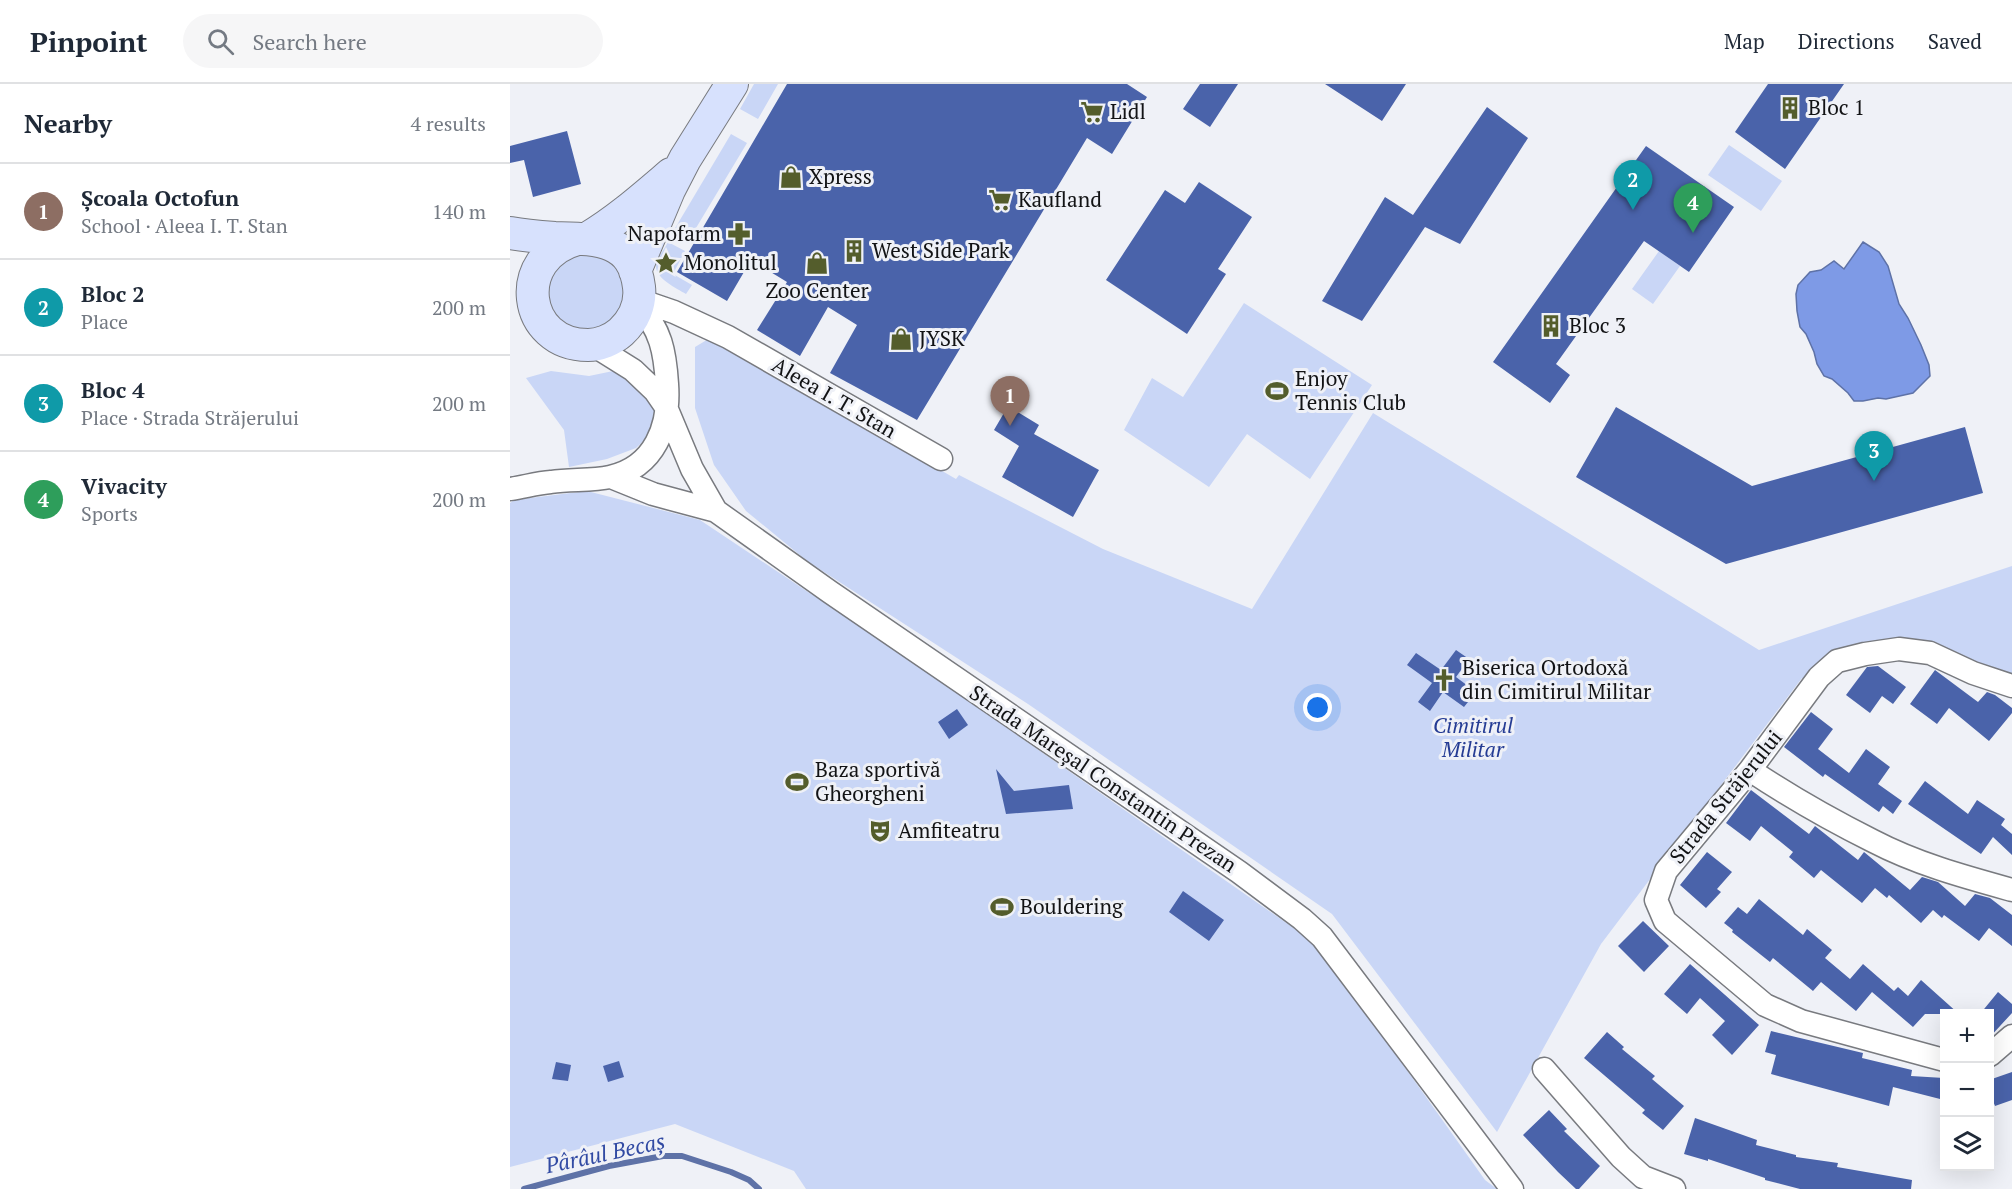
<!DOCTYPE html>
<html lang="en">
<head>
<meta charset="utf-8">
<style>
  body { margin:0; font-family:"PT Serif",serif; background:#f6f6f7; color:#1f2937 }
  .controls { position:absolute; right:18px; bottom:18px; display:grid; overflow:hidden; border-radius:0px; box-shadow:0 6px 24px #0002 }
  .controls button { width:54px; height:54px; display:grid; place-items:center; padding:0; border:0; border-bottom:2px solid #e0e1e3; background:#fff; color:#1f2937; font:30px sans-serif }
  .you { position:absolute; left:808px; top:624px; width:21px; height:21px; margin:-15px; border:4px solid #fff; border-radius:50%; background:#1a73e8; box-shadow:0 0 0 9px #1a73e833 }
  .badge { display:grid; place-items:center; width:39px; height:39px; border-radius:50%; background:#d93025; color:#fff; font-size:20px; font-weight:700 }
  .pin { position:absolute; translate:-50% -50px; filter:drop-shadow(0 2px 3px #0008) }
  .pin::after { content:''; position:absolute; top:32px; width:21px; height:18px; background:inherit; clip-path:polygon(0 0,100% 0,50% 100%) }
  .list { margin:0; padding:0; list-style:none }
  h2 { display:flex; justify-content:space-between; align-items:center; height:78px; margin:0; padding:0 24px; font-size:26px }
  h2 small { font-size:20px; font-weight:400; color:#747a83 }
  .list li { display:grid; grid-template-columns:39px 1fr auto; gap:18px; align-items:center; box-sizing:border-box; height:96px; padding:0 24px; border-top:2px solid #e0e1e3 }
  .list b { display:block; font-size:22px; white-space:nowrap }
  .list p { margin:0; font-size:20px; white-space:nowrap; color:#747a83 }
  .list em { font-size:20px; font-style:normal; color:#747a83 }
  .icon { flex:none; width:33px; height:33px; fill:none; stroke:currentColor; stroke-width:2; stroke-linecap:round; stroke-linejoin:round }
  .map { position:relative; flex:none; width:1502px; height:1105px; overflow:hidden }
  header { display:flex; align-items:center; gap:36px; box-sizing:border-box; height:84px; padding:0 30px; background:#fff; border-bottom:2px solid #e0e1e3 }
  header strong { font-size:28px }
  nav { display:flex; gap:33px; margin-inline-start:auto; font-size:21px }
  .search { width:420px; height:54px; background:#f6f6f7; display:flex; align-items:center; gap:15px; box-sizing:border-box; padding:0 21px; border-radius:33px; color:#747a83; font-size:22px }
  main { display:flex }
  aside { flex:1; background:#fff }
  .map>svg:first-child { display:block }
  .green { fill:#c9d6f6 }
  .water { fill:#7e9ae6; stroke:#5e72a7; stroke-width:1.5 }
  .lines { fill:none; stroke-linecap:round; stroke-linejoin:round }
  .stream { stroke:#5e72a7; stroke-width:6 }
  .building { fill:#4a63aa }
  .minor-casing { stroke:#787a7f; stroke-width:25 }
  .secondary-casing { stroke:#787a7f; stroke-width:34 }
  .minor { stroke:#fff; stroke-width:22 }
  .secondary { stroke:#d7e1fd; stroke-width:32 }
  .labels { text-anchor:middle; stroke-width:6; stroke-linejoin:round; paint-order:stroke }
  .poi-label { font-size:21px; fill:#121315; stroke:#eff1f7; text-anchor:start }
  .street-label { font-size:21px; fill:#121315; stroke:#eff1f7 }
  .park-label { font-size:21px; font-style:italic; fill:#253c94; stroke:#eff1f7 }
  .water-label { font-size:22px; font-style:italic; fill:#314aa3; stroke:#eff1f7 }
</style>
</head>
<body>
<header>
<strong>Pinpoint</strong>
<div class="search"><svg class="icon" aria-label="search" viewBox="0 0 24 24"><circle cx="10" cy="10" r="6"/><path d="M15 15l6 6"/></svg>Search here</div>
<nav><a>Map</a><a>Directions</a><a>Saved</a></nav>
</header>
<main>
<aside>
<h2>Nearby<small>4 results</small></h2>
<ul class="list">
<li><span class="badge" style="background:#8d6e63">1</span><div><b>Școala Octofun</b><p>School · Aleea I. T. Stan</p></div><em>140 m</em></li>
<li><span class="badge" style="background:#0f9aa8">2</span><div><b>Bloc 2</b><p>Place</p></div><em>200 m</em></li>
<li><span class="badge" style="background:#0f9aa8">3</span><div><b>Bloc 4</b><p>Place · Strada Străjerului</p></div><em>200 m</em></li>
<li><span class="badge" style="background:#2e9e5b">4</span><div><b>Vivacity</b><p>Sports</p></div><em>200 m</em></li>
</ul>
</aside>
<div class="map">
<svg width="1502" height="1105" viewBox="0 0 1502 1105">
  <rect width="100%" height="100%" fill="#eff1f7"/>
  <!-- green -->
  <path class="green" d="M244,0H268L248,35L230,25Z
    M221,50L237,59L180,154L164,146Z
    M1219,61L1272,97L1251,127L1198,91Z
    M158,158L175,167L163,190L182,201L176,210C166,204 144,194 146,180C148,173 155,164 158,158Z
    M1149,167L1170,182L1143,220L1122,205Z
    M38 207a38 38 0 1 1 76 0a38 38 0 1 1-76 0Z
    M734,219L862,301L800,395L737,350L699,403L614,346L642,294L673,313Z
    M200,254L217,262L446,395L449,391L593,465L742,525L863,329L1249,566L1502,482V603L1420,569L1327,577L1302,602L1292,594L1091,860L987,1048L822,830L518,620L297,477L236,427L204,381L185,324V263Z
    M108,286L127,295L145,326L142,349L126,364L97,375L59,383L54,346L16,294L41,287L79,292Z
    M77,407L190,436L298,508L341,535L808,861L975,1096L987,1105H296L284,1087L165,1040L0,1083V419L4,416Z"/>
  <!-- water -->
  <path class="water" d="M1353,158L1369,168L1378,182L1389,220L1398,234L1411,261L1419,281L1420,292L1403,309L1376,315L1368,314L1353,317H1344L1338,309L1322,295L1314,292L1307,280L1304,268L1296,250L1290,243L1287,227L1286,210L1288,201L1300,188L1311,186L1324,177L1334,185Z"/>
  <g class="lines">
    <!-- stream -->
    <path class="stream" d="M14,1105L99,1082L153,1072H172L221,1088L239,1096L249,1105"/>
  </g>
  <!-- building -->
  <path class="building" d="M277,0H617L637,13L602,70L577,54L407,336L320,289L347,241L318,223L290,272L247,246L277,198L241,176L217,217L167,188Z
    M690,0H728L700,43L673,25Z
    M815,0H896L872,37Z
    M1258,0H1334L1275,85L1225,48Z
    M977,23L1018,54L950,160L915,143L852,237L812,217L875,113L903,131Z
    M57,47L71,100L23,113L14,76L0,79V62Z
    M1136,62L1224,123L1179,188L1134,157L1046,280L1060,291L1040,319L983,278Z
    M689,98L742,133L708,185L716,190L677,250L596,196L655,106L675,119Z
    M498,322L529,341L524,350L589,386L563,433L492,393L509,362L484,346Z
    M1106,323L1242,402L1455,343L1473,409L1216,480L1066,393Z
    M946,566L959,575L946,593L966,608L954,623L933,608L920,627L908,618L922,599L897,581L906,569L931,586Z
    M1368,582L1396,603L1383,620L1372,612L1360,629L1336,611L1357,583Z
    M1425,586L1468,618L1477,608L1485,611L1502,624V629L1479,657L1439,624L1427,640L1400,620Z
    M447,625L458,641L439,655L428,638Z
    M1301,628L1323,645L1308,665L1339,689L1356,665L1380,683L1368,700L1392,717L1383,730L1373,722L1369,728L1315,690L1313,693L1274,663Z
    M486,685L504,707L559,701L563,725L496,730Z
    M1415,697L1458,730L1467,716L1495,735L1491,741L1502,750V771L1483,753L1471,770L1398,720Z
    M1241,706L1299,750L1305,742L1348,776L1354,768L1400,806L1412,793L1428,798L1455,822L1465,810L1480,814L1502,831V862L1479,844L1469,857L1434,831L1432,834L1423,826L1411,839L1379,811L1377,814L1365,804L1352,819L1311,786L1304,794L1279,773L1283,768L1251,742L1240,757L1216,739Z
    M1197,768L1222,788L1207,805L1211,808L1196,824L1170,801Z
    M673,807L714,836L699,857L659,828Z
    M1249,815L1293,851L1297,845L1322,866L1315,874L1340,895L1353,880L1384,907L1388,903L1398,912L1411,896L1449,930H1415L1403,943L1362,908L1346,927L1311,898L1303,907L1263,874L1260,878L1222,848L1223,846L1214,839L1228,823L1237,830Z
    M1133,837L1159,862L1134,888L1108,862Z
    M1180,880L1249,941L1222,971L1202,951L1215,937L1190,914L1177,930L1154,910Z
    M1488,908L1502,920V929L1479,954V930H1470Z
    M1261,947L1353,969L1352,974L1402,986L1401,992L1434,994V1016L1383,1003L1379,1022L1261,990L1266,971L1255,968Z
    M1097,948L1114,963L1112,965L1145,992L1142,995L1174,1022L1153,1046L1132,1029L1135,1026L1074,974Z
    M109,977L114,993L98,998L93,982Z
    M46,978L61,981L58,997L42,995Z
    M1502,988V1016L1485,1022L1479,1007V996Z
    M1039,1026L1057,1045L1054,1047L1090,1082L1069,1105H1066L1048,1088L1013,1051Z
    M1185,1034L1247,1056L1246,1061L1286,1071V1073L1328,1079L1327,1083L1402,1096L1401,1105H1290L1255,1096V1094L1198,1075V1077L1174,1070Z"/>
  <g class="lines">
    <!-- minor casing -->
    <g class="minor-casing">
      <path id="minor" d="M129,216L164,228L218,253L431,375
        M83,261L123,286L145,307L156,323L182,385L206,427L320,508L729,788L792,835L812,853L1002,1105
        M101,393L143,410L206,427
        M0,405C14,403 27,399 41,398C60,395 81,397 100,393C145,383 160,342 157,300C155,268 151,245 128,221
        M1240,686C1279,712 1321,736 1363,757C1407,780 1455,793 1502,806
        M1480,971L1502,952
        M1434,976L1291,937L1255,921L1155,837L1146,816L1156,787L1240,686L1309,593L1327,577L1355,570L1389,565L1420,569L1463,589L1502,602
        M1034,985L1111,1073L1133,1093L1164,1105"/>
    </g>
    <!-- secondary casing -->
    <g class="secondary-casing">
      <path id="secondary" d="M0,149C15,152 30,153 45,154C84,155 123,153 129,203C131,220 124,236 111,248C102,256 89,261 78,261C12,261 1,173 67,155
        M78,154C108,136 134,113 161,90
        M125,187L159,106L175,75L222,0"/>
    </g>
    <!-- minor -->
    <use href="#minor" class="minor"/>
    <!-- secondary -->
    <use href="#secondary" class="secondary"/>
  </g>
  <!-- icons -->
  <defs>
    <g id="building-bare" transform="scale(1.8)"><path d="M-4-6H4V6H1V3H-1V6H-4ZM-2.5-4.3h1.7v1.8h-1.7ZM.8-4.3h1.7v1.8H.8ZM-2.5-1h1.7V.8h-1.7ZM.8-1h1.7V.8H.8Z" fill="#545d2c" stroke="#eff1f7" stroke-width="2.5" paint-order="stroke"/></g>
    <g id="supermarket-bare" transform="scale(1.8)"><path d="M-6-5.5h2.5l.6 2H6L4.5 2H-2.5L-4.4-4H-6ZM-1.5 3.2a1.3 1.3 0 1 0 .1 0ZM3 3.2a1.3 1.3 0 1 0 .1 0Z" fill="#545d2c" stroke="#eff1f7" stroke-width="2.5" paint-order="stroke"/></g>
    <g id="shop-bare" transform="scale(1.8)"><path d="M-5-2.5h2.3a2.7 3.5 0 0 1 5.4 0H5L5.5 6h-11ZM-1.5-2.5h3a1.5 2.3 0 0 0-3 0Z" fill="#545d2c" stroke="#eff1f7" stroke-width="2.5" paint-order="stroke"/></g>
    <g id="pharmacy-bare" transform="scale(1.8)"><path d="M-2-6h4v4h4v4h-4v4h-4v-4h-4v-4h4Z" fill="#545d2c" stroke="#eff1f7" stroke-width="2.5" paint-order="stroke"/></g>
    <g id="sight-bare" transform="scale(1.8)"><path d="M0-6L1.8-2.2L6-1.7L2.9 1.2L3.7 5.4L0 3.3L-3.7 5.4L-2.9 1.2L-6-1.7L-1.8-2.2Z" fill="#545d2c" stroke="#eff1f7" stroke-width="2.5" paint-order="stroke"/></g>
    <g id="stadium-bare" transform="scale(1.8)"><path d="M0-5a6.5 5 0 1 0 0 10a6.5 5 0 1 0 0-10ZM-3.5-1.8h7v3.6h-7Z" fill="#545d2c" stroke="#eff1f7" stroke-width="2.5" paint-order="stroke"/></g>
    <g id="church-bare" transform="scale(1.8)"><path d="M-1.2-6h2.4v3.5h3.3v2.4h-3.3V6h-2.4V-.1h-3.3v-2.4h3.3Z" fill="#545d2c" stroke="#eff1f7" stroke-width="2.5" paint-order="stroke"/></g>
    <g id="theatre-bare" transform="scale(1.8)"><path d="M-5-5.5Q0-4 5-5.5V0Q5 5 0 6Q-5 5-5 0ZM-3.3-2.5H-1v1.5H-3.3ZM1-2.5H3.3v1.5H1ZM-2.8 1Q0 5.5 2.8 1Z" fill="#545d2c" stroke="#eff1f7" stroke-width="2.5" paint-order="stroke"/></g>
  </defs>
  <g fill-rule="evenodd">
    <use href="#building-bare" x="1280" y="24"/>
    <use href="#supermarket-bare" x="582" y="28"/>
    <use href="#shop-bare" x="281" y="93"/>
    <use href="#supermarket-bare" x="490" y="116"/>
    <use href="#pharmacy-bare" x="229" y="150"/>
    <use href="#building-bare" x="344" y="167"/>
    <use href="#sight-bare" x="156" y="179"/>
    <use href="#shop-bare" x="307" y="179"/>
    <use href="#building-bare" x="1041" y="242"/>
    <use href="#shop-bare" x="391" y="255"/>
    <use href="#stadium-bare" x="767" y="307"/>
    <use href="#church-bare" x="934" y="596"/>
    <use href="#stadium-bare" x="287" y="698"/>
    <use href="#theatre-bare" x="370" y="747"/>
    <use href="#stadium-bare" x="492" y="823"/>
  </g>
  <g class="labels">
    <!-- poi labels -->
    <g class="poi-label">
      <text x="1298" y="31">Bloc 1</text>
      <text x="600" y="35">Lidl</text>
      <text x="299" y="100">Xpress</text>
      <text x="508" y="123">Kaufland</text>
      <text x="211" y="157" text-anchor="end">Napofarm</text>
      <text x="362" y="174">West Side Park</text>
      <text x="174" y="186">Monolitul</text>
      <text x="307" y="214" text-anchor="middle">Zoo Center</text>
      <text x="1059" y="249">Bloc 3</text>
      <text x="409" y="262">JYSK</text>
      <text x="785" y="302">Enjoy<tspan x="785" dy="24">Tennis Club</tspan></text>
      <text x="952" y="591">Biserica Ortodoxă<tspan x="952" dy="24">din Cimitirul Militar</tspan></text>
      <text x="305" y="693">Baza sportivă<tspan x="305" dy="24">Gheorgheni</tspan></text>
      <text x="388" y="754">Amfiteatru</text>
      <text x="510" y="830">Bouldering</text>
    </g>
    <!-- street labels -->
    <g class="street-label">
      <text transform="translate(324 314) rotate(30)" y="7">Aleea I. T. Stan</text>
      <text transform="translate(593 695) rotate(34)" y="7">Strada Mareșal Constantin Prezan</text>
      <text transform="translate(1216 713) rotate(-51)" y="7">Strada Străjerului</text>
    </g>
    <!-- park labels -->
    <g class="park-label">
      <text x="963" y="649">Cimitirul<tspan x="963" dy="24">Militar</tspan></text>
    </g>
    <!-- water labels -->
    <g class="water-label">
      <text transform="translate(95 1069) rotate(-12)" y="8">Pârâul Becaș</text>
    </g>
  </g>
</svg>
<div class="controls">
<button>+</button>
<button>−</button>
<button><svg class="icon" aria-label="layers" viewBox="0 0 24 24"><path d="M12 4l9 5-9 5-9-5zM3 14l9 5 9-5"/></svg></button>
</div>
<div class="you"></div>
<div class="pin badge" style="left:500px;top:342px;background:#8d6e63">1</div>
<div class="pin badge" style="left:1123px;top:126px;background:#0f9aa8">2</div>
<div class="pin badge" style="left:1364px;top:397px;background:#0f9aa8">3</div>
<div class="pin badge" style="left:1183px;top:149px;background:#2e9e5b">4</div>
</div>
</main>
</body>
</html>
